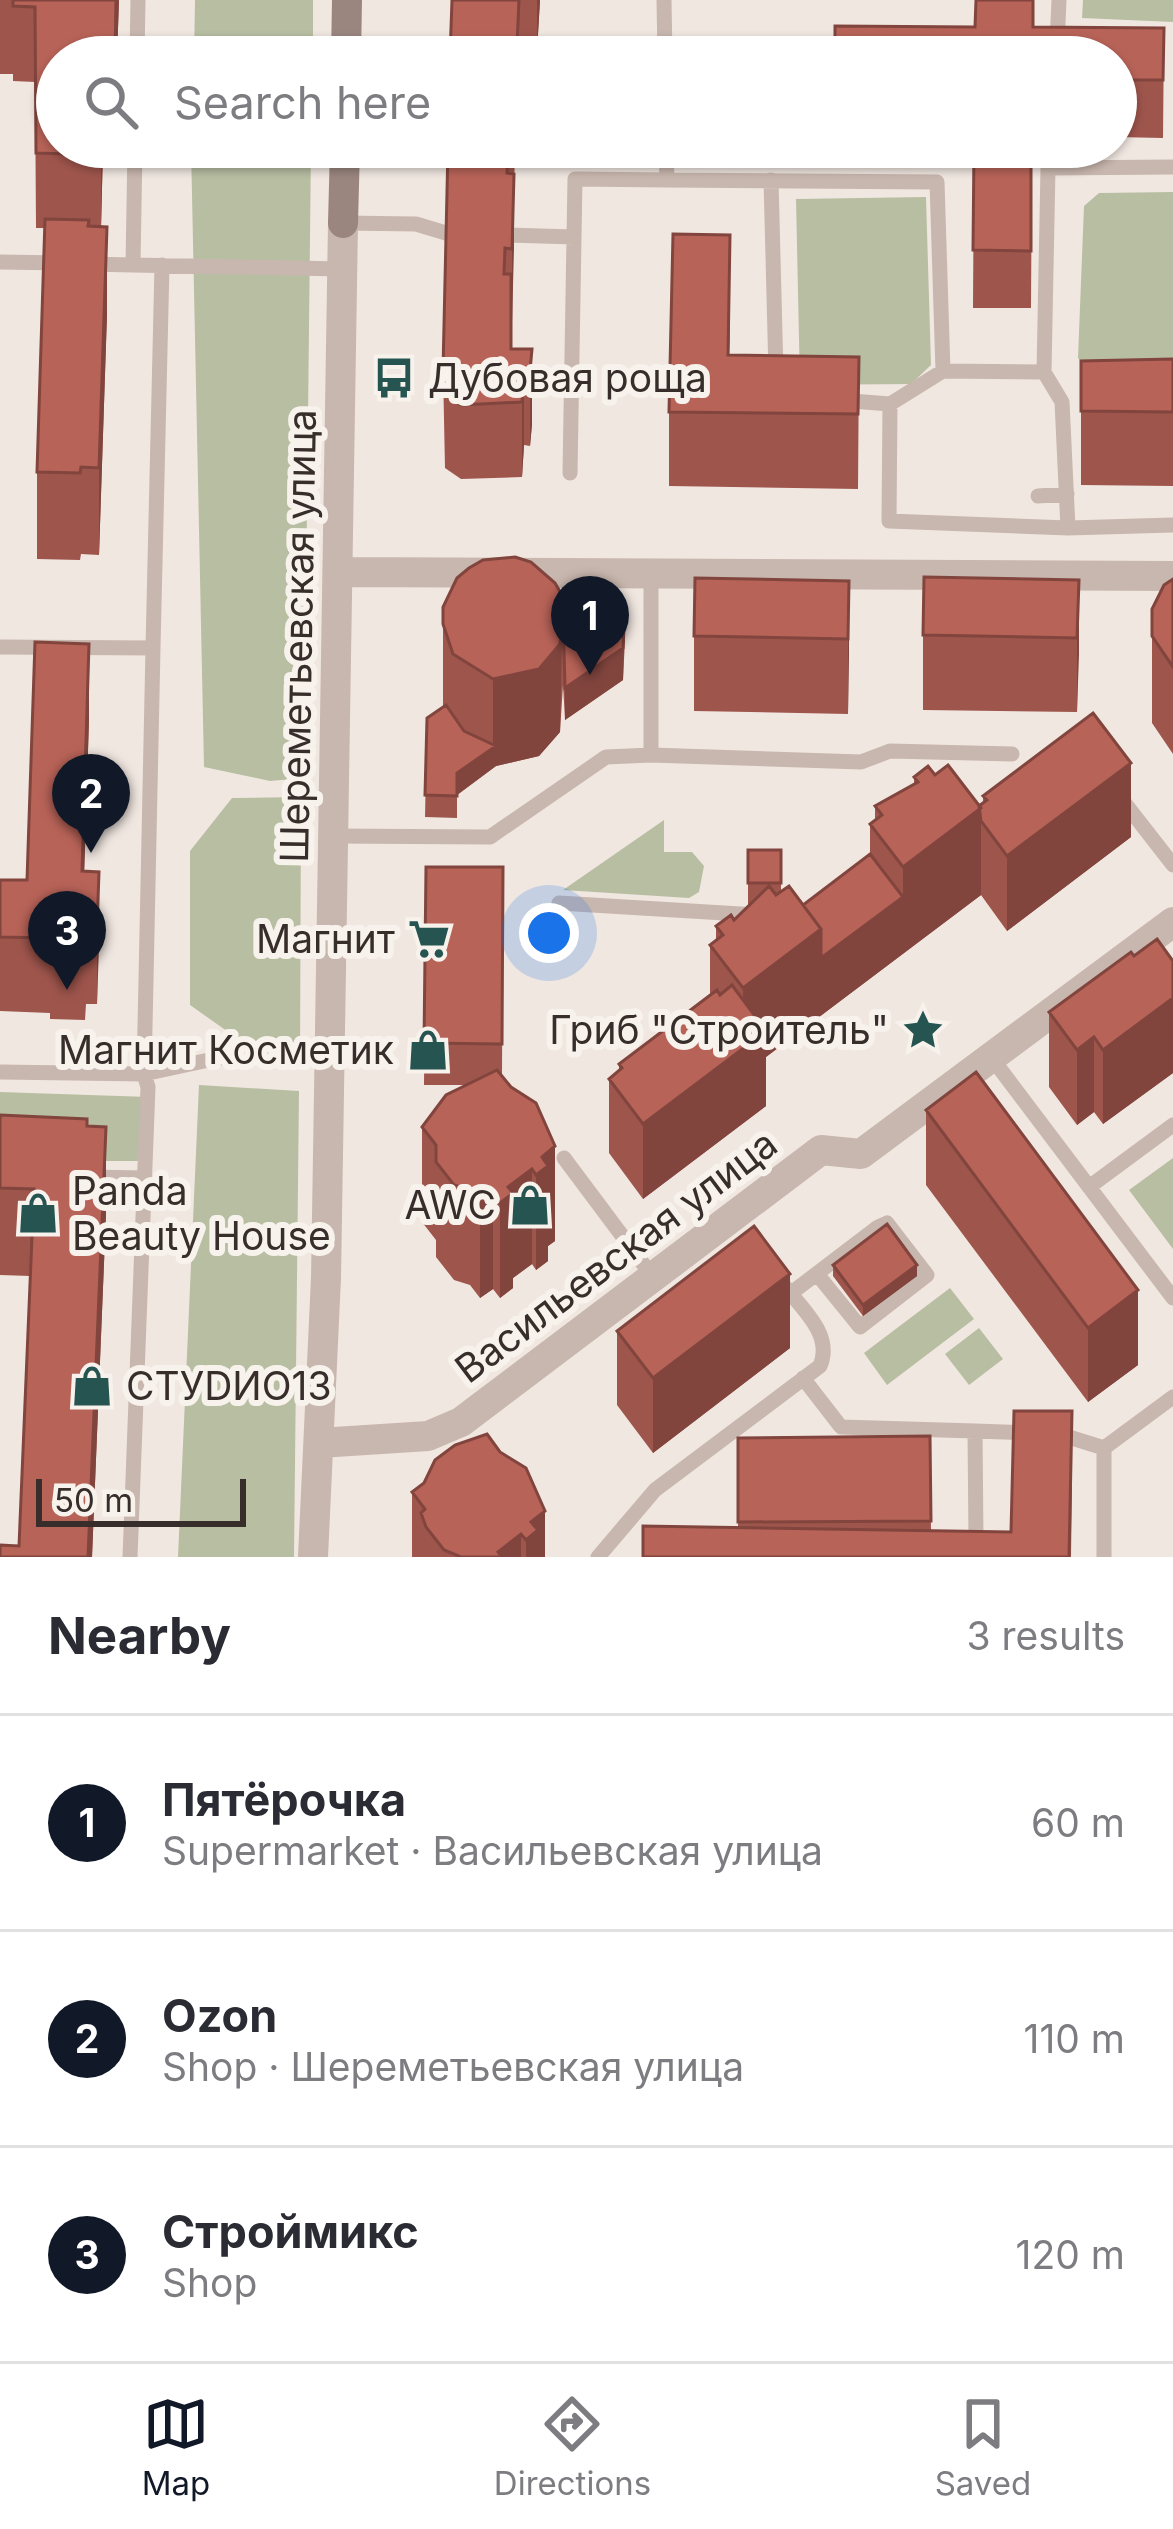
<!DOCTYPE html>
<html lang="en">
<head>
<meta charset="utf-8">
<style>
  body { margin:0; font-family:Inter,sans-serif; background:#f7f7f7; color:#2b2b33 }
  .scale { position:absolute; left:36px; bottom:30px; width:210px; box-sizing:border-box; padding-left:12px; border:6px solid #372e2b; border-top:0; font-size:33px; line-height:42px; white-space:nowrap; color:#372e2b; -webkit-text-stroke:9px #f8f2ed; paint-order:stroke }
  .you { position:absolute; left:549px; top:933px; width:42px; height:42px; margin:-30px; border:9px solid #fff; border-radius:50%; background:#1a73e8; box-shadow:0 0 0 18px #1a73e833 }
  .badge { display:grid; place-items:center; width:78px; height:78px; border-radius:50%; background:#111827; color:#fff; font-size:39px; font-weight:700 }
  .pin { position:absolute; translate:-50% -99px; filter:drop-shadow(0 3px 6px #0008) }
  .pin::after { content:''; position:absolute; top:63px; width:42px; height:36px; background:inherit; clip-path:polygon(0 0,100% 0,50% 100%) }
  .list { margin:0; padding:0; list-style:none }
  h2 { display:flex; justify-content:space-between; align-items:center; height:156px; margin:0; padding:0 48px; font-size:51px }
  h2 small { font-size:39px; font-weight:400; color:#7c7c81 }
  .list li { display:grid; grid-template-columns:78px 1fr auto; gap:36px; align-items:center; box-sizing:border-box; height:216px; padding:0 48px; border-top:3px solid #e1e1e2 }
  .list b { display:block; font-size:45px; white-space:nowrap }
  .list p { margin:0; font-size:39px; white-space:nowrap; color:#7c7c81 }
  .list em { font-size:39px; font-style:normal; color:#7c7c81 }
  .icon { flex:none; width:66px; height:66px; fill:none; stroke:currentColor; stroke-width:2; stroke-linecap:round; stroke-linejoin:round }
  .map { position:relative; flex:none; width:1173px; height:1557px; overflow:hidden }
  .search { position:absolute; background:#fff; box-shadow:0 3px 9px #0004; left:36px; right:36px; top:36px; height:132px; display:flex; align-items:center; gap:30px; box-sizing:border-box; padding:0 42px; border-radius:66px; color:#7c7c81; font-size:45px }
  .sheet { height:804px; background:#fff }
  nav { display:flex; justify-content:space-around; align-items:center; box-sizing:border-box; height:168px; border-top:3px solid #e1e1e2; background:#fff; font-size:33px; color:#7c7c81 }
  nav a { display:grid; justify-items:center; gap:6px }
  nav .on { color:#111827 }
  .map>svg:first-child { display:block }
  .green { fill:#b8bea2 }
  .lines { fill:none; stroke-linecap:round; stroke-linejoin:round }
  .lane { stroke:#c8b7ae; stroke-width:15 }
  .street { stroke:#c8b7ae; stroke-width:30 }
  .secondary { stroke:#9b867f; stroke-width:30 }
  .wall { fill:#9e554c }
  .shaded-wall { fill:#81453e }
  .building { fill:#b86358; stroke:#81453e; stroke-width:3 }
  .labels { text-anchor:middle; stroke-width:12; stroke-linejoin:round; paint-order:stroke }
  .poi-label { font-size:39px; fill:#372e2b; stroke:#f8f2ed; text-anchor:end }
  .street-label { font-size:39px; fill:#372e2b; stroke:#f8f2ed }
</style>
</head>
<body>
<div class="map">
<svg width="1173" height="1557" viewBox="0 0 1173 1557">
  <rect width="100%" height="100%" fill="#f1e7e1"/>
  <!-- green -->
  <path class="green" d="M195,0H313V57H194Z
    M1083,0H1173V22L1082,18Z
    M191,147H311L304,778L270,781L204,767Z
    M1173,192V378L1093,377L1078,358L1084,206L1099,193Z
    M926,197L931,365L911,384L800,385L796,199Z
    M301,797L300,1064L248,1046L190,1005V851L232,798Z
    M664,820V852H692L704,866L699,892L689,898L563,890Z
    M199,1085L299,1091L294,1557H178Z
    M0,1092L149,1097L147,1161H0Z
    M1173,1158V1249L1129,1190Z
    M950,1288L974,1319L887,1385L864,1353Z
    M979,1328L1003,1359L969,1385L945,1354Z"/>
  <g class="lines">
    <!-- lane -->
    <path class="lane" d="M664,0L665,57
      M1057,45L1059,0
      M137,57L138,0
      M1173,167L1048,168L1044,372L1062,402L1068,528L1173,525
      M667,180L937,182L943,371L890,404L839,400
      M771,180L776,373
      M343,223L416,224L446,233
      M507,235L574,237
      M0,262L63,263
      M87,264L133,265L135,147
      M133,265L343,269
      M943,371L1044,372
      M890,404L889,521L1068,528
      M570,473L575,179L667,180L666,147
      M1038,496L1067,494
      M651,574V755L861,762L890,751L1012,754
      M0,647L153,648L144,1074L148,1087L130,1557
      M153,648L162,265
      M1120,797L1173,865
      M333,836L490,837L606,757L651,755
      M559,903L757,915
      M991,1057L1173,1298
      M0,1072L144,1074L218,1058L329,1053
      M564,1158L653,1277
      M88,1177L145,1178
      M1089,1187L1173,1125
      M790,1294L878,1227L887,1223L927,1275L860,1327L817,1274
      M803,1378L841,1427L975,1431
      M1056,1433L1104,1448
      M1104,1448L1173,1397
      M598,1557L655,1490L820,1366C834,1334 800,1307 781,1282
      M963,1557L971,1554L976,1540L975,1431L1032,1433
      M1104,1557V1448"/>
    <!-- street -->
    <path class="street" d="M338,572L1173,576
      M319,1443L428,1436L461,1422L821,1150L861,1154L1173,922
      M313,1557L326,1278L343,223"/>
    <!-- secondary -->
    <path class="secondary" d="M346,57L347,0
      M343,223L345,147"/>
  </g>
  <!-- wall -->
  <path class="wall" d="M0,0H119L117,57H57V147H114L103,148L101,226L107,314L99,555L81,554L80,560L37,559V472L45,228H36L35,82L13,81V74H0Z
    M452,0H540L537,51L520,50L519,57H450Z
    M975,27L1164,28L1163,138L1116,137V57Z
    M448,147H515L511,349H532V424L530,446L524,445L522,477L461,479L445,468L443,370Z
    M974,147H1032L1031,308H973Z
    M730,310L729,355L859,357L858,489L669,486V412Z
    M1173,359V486L1081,485V361Z
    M1173,579V754L1152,723V609Z
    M1079,580L1077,712L923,710V635Z
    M849,581L848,714L694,711V636Z
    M563,614L625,640L623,680L565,720L563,685L560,732L539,756L496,766L457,795V818L425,817L427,718L443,707V624Z
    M89,719L84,871L99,872L97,1004H86L85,1020L50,1019V1013L0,1011V880H27Z
    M935,775L979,806L983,803V796L1131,837L1007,931L981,895L766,1057V1106L643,1199L609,1153V1079L619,1071V1064L710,994V945L716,940V926L734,920L750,905H748V850H781V891L803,905L870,854V824L875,820V806L914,784V777Z
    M426,867H503L502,1076L511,1087L555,1241L548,1246V1261L536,1270L532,1264L513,1278V1288L500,1298L493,1289L480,1298L470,1285L454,1280L436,1257V1240L422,1222V1127L466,1085H424Z
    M1134,956L1173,961V1073L1103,1124L1094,1112L1077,1125L1049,1087V1012Z
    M926,1110L1138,1365L1088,1402L926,1185Z
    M0,1115L87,1126L106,1214L92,1557H0L19,1546L30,1276L0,1275Z
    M833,1265L917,1276L863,1316L833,1276Z
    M617,1331L790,1348L653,1453L617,1405Z
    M930,1436L931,1531L1011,1532L1072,1486L1071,1557H643L738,1527V1438Z
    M455,1445L545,1557H412V1492L424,1483Z"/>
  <!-- shaded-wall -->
  <path class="shaded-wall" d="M116,0H119L117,57H115Z
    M519,0V57H517Z
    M537,0H540L537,51Z
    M101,147H103L101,230Z
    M514,174V248L512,323V249Z
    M107,227V314L99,555V468Z
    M730,235V310L728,412V355Z
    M532,349V424L530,446V371Z
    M524,370V445L522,477V402Z
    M1079,580V654L1077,712V638Z
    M849,581V655L848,714V639Z
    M563,597L560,732L539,756L496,766L457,795V818V773L493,748V679Z
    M625,608L623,680L565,720V688Z
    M89,644V719L82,946V871Z
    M1131,763V837L1007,931V856Z
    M981,808V895L766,1057V1106L643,1199V1124L743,1049V988L821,929L903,897V867Z
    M99,872V946L97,1004V929Z
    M1173,998V1073L1103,1124V1050Z
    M1094,1037V1112L1077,1125V1050Z
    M106,1127V1214L92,1557H88Z
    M555,1146V1241L548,1246V1261L536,1270V1175L542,1157Z
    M532,1169V1264L513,1278V1288L500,1298V1203L508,1187Z
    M493,1194V1289L480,1298V1203Z
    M917,1265V1276L863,1316V1305Z
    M790,1274V1348L653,1453V1378Z
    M1138,1290V1365L1088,1402V1328Z
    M545,1511V1557H526V1540L531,1522Z
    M521,1534V1557H498V1552Z"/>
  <!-- building -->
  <path class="building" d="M13,0H116L115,57H57V147H101V155L36,153L35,7L13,6Z
    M452,0H519L517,46L511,45L510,57H450Z
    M976,0H1033V27L1164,28L1163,80H1116V57H835V26L975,27Z
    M448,147H515L508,148L507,173L514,174L512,249L505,248L504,274H511V349H532L530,371L524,370L522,402L461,405L445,394L443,370Z
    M974,147H1031V251L973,250Z
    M45,219L89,220L88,226L107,227L99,468L81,467L80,473L37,472Z
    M673,234L730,235L728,355L859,357L858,414L669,412Z
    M1173,359V412L1081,411V361Z
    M515,557L531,562L555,583L563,597L560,644L539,669L493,679L453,654L443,624V607L457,578L469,568L483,560Z
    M924,577L1079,580L1077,638L923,635Z
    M695,578L849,581L848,639L694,636Z
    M1173,579V667L1152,636V609L1164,585Z
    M575,605L625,608L623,648L565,688L563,614Z
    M35,642L89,644L82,871L99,872L97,929H86L85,945L50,944V938L0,937V880H27Z
    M446,705L464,731L496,746L457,773V796L425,795L427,718Z
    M1093,713L1131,763L1007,856L981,821L979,806L987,800L983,796Z
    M948,765L981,808L903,867L870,824L882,815L875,806L918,782L914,777L928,766L935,775Z
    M748,850H781V883H748Z
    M870,854L903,897L821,958V929L803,905Z
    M426,867H503L502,1044L424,1043Z
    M769,886L776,895L789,886L821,929L743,988L710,945L723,935L716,926L731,915L734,920Z
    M1157,939L1173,961V998L1103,1050L1094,1037L1077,1050L1049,1012L1131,952L1134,956Z
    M732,985L766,1031L643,1124L609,1079L622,1068L619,1064L717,990L720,995Z
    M497,1070L511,1087L536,1103L555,1146L542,1157L548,1166L536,1175L532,1169L508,1187L513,1193L500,1203L493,1194L480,1203L470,1190L454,1185L436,1162V1145L422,1127L446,1095Z
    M976,1072L1138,1290L1088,1328L926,1110Z
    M0,1115L87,1119V1126L106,1127L88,1557H0V1545L19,1546L34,1189L0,1188Z
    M887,1224L917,1265L863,1305L833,1265Z
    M754,1226L790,1274L653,1378L617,1331Z
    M1014,1411H1072L1069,1557H643V1526L1011,1532Z
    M487,1434L500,1452L526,1468L545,1511L531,1522L538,1530L526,1540L521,1534L498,1552L502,1557H461L444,1550L426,1527L421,1513L425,1509L412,1492L424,1483L435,1460L455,1445Z
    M930,1436L931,1521L738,1522V1438Z"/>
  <!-- icons -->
  <defs>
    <g id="bus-bare" transform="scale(3.24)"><path d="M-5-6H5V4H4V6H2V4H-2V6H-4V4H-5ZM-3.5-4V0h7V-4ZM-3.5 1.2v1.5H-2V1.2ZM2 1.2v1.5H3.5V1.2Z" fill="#255451" stroke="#f8f2ed" stroke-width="2.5" paint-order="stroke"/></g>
    <g id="supermarket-bare" transform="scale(3.24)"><path d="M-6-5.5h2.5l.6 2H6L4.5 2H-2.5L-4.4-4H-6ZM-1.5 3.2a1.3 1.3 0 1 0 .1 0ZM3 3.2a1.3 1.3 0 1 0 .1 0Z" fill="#255451" stroke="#f8f2ed" stroke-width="2.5" paint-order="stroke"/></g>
    <g id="sight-bare" transform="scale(3.24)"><path d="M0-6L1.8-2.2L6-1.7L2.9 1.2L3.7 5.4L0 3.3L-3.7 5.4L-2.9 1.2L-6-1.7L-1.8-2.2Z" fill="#255451" stroke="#f8f2ed" stroke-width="2.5" paint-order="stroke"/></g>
    <g id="shop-bare" transform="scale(3.24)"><path d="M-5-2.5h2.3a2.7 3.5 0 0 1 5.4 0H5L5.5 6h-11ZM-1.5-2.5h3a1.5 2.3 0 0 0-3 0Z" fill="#255451" stroke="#f8f2ed" stroke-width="2.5" paint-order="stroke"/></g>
  </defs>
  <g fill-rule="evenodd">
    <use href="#bus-bare" x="394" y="378"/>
    <use href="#supermarket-bare" x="429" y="939"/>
    <use href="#sight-bare" x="923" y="1030"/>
    <use href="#shop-bare" x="428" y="1050"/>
    <use href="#shop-bare" x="530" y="1205"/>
    <use href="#shop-bare" x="38" y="1213"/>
    <use href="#shop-bare" x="92" y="1386"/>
  </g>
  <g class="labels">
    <!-- poi labels -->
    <g class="poi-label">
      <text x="428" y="392" text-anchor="start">Дубовая роща</text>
      <text x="395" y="953">Магнит</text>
      <text x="889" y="1044">Гриб "Строитель"</text>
      <text x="394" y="1064">Магнит Косметик</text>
      <text x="72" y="1205" text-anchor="start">Panda<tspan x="72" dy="45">Beauty House</tspan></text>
      <text x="496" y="1219">AWC</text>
      <text x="126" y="1400" text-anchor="start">СТУDИО13</text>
    </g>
    <!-- street labels -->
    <g class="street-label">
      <text transform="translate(298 636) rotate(-89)" y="14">Шереметьевская улица</text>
      <text transform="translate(616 1256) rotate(-37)" y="14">Васильевская улица</text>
    </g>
  </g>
</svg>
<div class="scale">50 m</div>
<div class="you"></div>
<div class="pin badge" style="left:590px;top:675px">1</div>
<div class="pin badge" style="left:91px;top:853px">2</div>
<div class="pin badge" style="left:67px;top:990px">3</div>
<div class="search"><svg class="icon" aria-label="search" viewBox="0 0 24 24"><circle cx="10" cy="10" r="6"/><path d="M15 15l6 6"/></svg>Search here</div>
</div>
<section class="sheet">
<h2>Nearby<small>3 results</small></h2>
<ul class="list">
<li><span class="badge">1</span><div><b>Пятёрочка</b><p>Supermarket · Васильевская улица</p></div><em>60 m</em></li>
<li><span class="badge">2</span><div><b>Ozon</b><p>Shop · Шереметьевская улица</p></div><em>110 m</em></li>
<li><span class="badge">3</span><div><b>Строймикс</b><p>Shop</p></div><em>120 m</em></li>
</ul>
</section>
<nav>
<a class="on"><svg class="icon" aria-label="map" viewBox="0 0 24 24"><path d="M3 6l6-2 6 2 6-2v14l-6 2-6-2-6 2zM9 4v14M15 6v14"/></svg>Map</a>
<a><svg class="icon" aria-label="directions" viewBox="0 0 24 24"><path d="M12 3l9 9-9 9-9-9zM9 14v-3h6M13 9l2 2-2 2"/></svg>Directions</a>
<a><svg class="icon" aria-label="saved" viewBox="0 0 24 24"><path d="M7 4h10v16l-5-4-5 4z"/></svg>Saved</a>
</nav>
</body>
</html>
